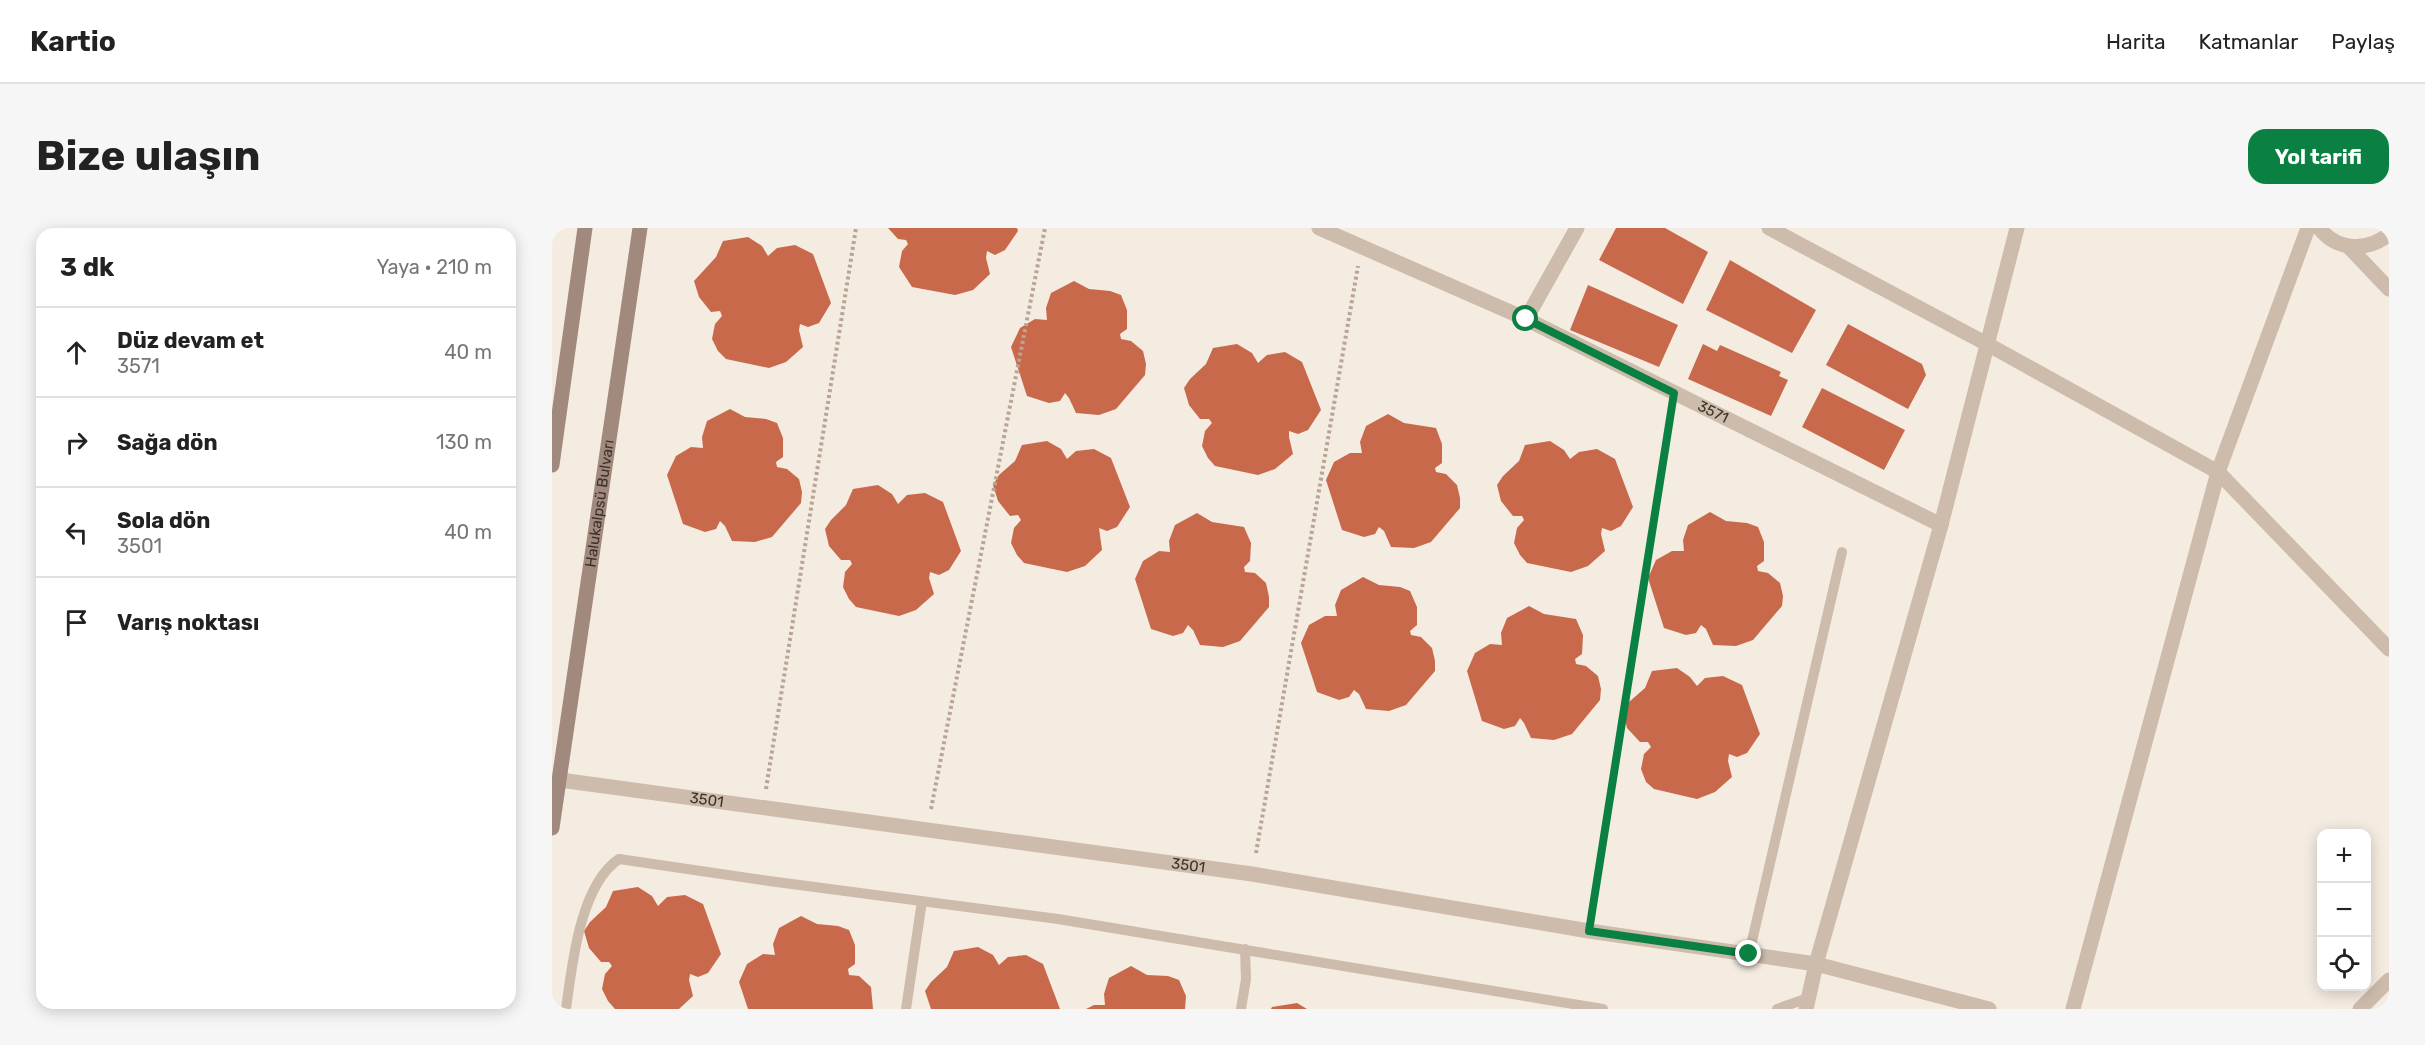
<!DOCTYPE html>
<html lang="tr">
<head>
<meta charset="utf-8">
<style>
  body { margin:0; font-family:Rubik,sans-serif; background:#f6f6f6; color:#222 }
  .controls { position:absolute; right:18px; bottom:18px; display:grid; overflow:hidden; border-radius:12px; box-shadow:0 3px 15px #0003 }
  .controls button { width:54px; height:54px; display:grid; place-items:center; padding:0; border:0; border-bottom:2px solid #e0e0e0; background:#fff; color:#222; font:30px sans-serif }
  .stop { position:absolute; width:18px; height:18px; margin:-14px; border:4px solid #0b8043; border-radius:50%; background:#fff }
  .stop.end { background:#0b8043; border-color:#fff; box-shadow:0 2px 6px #0008 }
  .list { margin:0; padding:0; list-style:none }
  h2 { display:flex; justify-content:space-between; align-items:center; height:78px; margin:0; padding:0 24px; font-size:26px }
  h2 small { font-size:20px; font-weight:400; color:#767676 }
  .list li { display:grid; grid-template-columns:39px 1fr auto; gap:18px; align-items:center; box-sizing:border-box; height:90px; padding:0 24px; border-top:2px solid #e0e0e0 }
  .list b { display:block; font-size:22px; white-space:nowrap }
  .list p { margin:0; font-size:20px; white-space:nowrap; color:#767676 }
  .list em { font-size:20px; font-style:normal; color:#767676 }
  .icon { flex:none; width:33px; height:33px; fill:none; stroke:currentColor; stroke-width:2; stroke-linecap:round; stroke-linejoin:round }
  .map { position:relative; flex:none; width:1837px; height:781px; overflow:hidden; border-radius:18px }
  header { display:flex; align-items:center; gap:36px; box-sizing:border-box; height:84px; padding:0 30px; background:#fff; border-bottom:2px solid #e0e0e0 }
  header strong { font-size:28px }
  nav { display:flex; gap:33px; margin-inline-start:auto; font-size:21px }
  .intro { display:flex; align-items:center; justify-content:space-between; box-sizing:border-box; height:144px; padding:0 36px }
  h1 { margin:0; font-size:42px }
  .button { padding:15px 27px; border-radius:18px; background:#0b8043; color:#fff; font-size:21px; font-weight:700 }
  main { display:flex; gap:36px; padding:0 36px }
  aside { flex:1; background:#fff; border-radius:18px; box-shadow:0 3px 15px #0003 }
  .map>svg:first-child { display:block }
  .building { fill:#c8694b }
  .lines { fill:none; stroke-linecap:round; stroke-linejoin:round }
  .path { stroke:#b9a596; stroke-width:4; stroke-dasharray:3 3; stroke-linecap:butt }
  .lane { stroke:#cdbbac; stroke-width:10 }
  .street { stroke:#cdbbac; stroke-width:15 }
  .secondary { stroke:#a18a7d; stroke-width:15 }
  .route { stroke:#0b8043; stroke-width:8 }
  .labels { text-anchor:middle; stroke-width:6; stroke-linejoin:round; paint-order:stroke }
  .street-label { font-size:15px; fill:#3b302b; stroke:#fbf5ee }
</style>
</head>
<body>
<header>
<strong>Kartio</strong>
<nav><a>Harita</a><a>Katmanlar</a><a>Paylaş</a></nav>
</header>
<div class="intro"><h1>Bize ulaşın</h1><a class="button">Yol tarifi</a></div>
<main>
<aside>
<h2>3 dk<small>Yaya · 210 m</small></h2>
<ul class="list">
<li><svg class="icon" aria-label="ahead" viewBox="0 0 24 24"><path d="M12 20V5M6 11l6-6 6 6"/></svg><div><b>Düz devam et</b><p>3571</p></div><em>40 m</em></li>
<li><svg class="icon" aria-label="right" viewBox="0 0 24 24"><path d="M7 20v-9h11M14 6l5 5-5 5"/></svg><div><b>Sağa dön</b></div><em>130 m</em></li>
<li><svg class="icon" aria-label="left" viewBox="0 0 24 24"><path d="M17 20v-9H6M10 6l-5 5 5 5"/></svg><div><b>Sola dön</b><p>3501</p></div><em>40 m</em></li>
<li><svg class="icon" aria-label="arrive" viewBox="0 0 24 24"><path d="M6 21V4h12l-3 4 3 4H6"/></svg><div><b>Varış noktası</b></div></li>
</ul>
</aside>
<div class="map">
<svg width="1837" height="781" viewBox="0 0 1837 781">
  <rect width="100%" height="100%" fill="#f4ebe1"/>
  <!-- building -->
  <path class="building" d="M336,0H465L466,3L453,22L443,27L435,23L434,30L438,46L421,62L403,67L360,59L347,39L350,23L356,16L354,12L346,11Z
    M1064,0H1113L1156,24L1131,76L1047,32Z
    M196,9L210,18L216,28L225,20L243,17L261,26L279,75L267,95L256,99L248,96L247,102L251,119L234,134L217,140L174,131L166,123L160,111L163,96L170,88L168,83L159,84L147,69L142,53L164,29L171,13Z
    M1178,32L1264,82L1240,125L1154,82Z
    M522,53L537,61L558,63L569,67L575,82V101L568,106L569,111L579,113L591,123L594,136L593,147L564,181L547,187L524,185L517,170L513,165L508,173L497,175L475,168L459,119L468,100L483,91L495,92L494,80L499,65Z
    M1036,57L1126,97L1107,139L1018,102Z
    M1296,96L1370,136L1374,147L1356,181L1274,137Z
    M685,116L700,125L706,135L715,127L733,124L750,134L769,182L756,202L746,206L737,203V209L741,226L723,241L706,247L663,238L656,230L650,218L653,203L660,195L657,191H648L637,177L632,160L638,151L654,136L661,120Z
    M1151,116L1165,123L1168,117L1229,144L1227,148L1236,152L1219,188L1136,151Z
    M1270,160L1353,202L1332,242L1250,199Z
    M178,181L193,189L214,191L225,195L231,210V229L224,234L225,239L235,241L247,251L250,264L249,275L220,309L203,314L180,313L173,298L168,293L164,301L153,304L131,296L115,247L124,228L139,219L151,220L150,209L155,193Z
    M836,186L852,195L884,200L890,216V235L883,240L884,244L894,246L905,257L908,270V280L879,314L862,320L839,319L832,303L827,299L823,306L812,309L790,302L774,252L782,234L798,225H810L808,214L814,198Z
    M495,213L509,221L515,231L524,223L542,221L559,230L578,279L565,299L555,303L547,300L550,322L533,338L515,344L472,335L465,327L459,315L462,300L469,292L466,287L458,288L446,273L441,257L447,247L463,233L470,217Z
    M998,213L1012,222L1018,231L1027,224L1045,221L1063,231L1081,279L1069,298L1059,303L1050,300L1049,306L1053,323L1036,338L1019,344L975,335L968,327L962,315L965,300L972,292L970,288H961L949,273L945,257L951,248L967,233L973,217Z
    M326,257L340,266L346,276L355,267L373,265L391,274L409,323L397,342L387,347L378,344L377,350L382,366L364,382L347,388L304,379L297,371L291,359L293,344L300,336L298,332H289L277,318L273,301L279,292L294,277L301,261Z
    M1158,284L1174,293L1195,295L1206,299L1212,314V333L1205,338L1206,343L1216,345L1228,355L1231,368L1230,378L1201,412L1184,418L1161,417L1154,401L1149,397L1144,405L1134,407L1112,400L1096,350L1104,332L1120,323H1132L1131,312L1136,297Z
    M645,285L660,294L692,299L699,315L698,333L692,339L693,344L703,345L714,355L717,369V379L688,413L671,419L648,417L641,402L636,397L631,405L621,408L599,401L583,351L591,333L607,323L618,324L617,313L623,297Z
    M811,349L827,357L848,359L858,363L865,379V397L858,403L859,407L869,409L880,420L883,433V443L854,477L837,483L814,481L807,466L802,462L797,469L787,472L765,464L749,415L757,397L773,388H785L783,377L789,362Z
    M977,378L992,386L1024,391L1031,407L1030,426L1023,431L1024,436L1034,438L1046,448L1049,461L1048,472L1020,506L1002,512L979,510L972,495L968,490L963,498L952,501L930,493L915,443L923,425L938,416L950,417L949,405L955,390Z
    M1125,440L1138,449L1145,458L1153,450L1171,448L1190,457L1208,506L1195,525L1185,529L1177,526L1176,533L1180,549L1163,564L1145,571L1102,561L1094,554L1089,541L1092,526L1099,519L1096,514H1088L1075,500L1071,484L1077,474L1093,460L1100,443Z
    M86,659L100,668L106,678L115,669L133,667L151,676L169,726L156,745L146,749L138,746L137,752L141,768L127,781H63L56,773L50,761L53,746L60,738L57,734H49L37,720L32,703L38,694L54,679L61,663Z
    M249,688L265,696L286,698L297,702L303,717V736L296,741L297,747L307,748L319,759L321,781H196L187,754L195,736L211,726L223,727L221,716L227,700Z
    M426,719L441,727L447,737L456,729L474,727L491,736L508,781H379L373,763L379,754L395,739L402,723Z
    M579,738L595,747L616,748L627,752L634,768L633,781H534L542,777H553L552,766L557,750Z
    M745,775L755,781H719L720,779Z"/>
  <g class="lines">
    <!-- path -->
    <path class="path" d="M214,561L304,0
      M379,581L493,0
      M704,625L806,38
      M1040,684L1119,185"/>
    <!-- lane -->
    <path class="lane" d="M1197,726L1290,324
      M14,781C20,737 28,657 67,631L217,653L506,691L1051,781
      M354,781L370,673
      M689,781L694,751L693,721
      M1225,781L1256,770"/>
    <!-- street -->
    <g class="street">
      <path id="s1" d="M767,0L974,91L1389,297"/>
      <path d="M1217,0L1435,116L1666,244L1837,421"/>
      <path d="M1767,0C1785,23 1815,24 1837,6"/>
      <path d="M1797,19L1837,61"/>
      <path d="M974,91L1025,0"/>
      <path id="s2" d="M8,552L700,646L1037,703L1264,736L1437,781"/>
      <path d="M1254,781L1264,736L1389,297L1465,0"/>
      <path d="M1521,781L1666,244L1756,0"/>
      <path d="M1808,781L1837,752"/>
    </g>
    <!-- secondary -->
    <g class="secondary">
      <path d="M0,237L33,0"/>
      <path id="s3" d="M0,600L88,0"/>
    </g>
  </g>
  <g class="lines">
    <!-- route -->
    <path class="route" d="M974,91L1122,165L1037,703L1197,726"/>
  </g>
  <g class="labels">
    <!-- street labels -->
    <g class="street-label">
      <text dy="5" stroke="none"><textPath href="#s1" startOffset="435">3571</textPath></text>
      <text dy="5" stroke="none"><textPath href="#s3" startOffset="328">Halukalpsü Bulvarı</textPath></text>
      <text dy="5" stroke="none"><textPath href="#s2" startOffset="148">3501</textPath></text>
      <text dy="5" stroke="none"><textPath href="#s2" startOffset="634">3501</textPath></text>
    </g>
  </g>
</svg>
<div class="controls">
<button>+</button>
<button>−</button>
<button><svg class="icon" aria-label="locate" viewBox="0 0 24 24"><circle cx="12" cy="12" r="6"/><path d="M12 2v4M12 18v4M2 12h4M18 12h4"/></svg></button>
</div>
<div class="stop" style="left:974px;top:91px"></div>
<div class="stop end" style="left:1197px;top:726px"></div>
</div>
</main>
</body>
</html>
